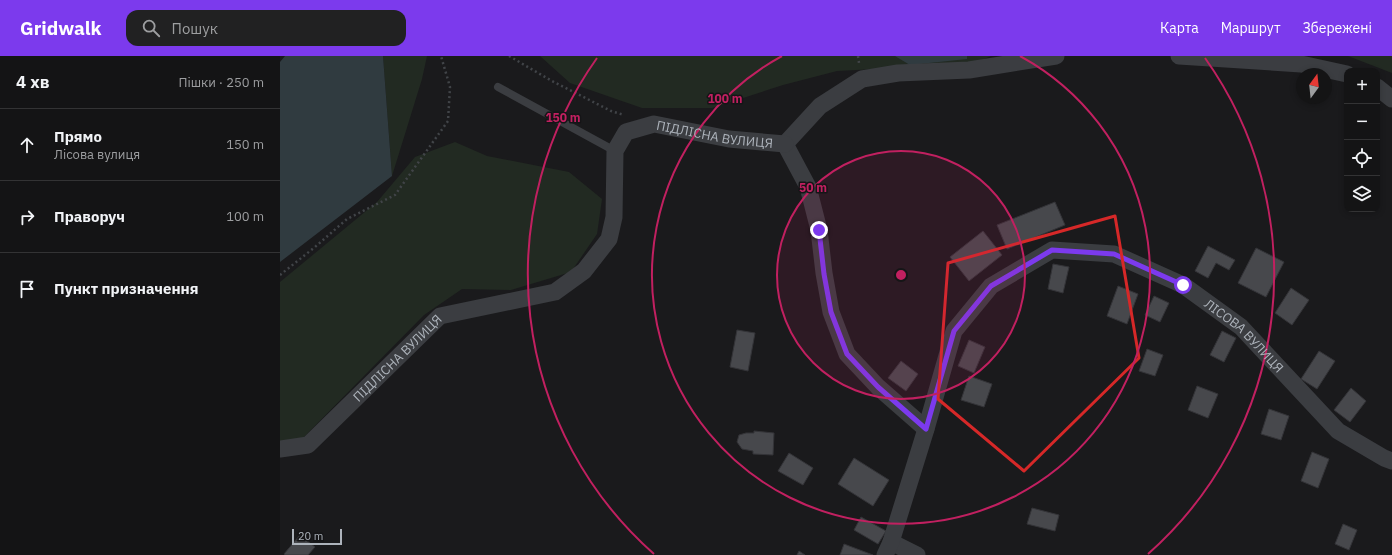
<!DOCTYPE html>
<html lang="uk">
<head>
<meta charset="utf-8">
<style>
  body { margin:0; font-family:"IBM Plex Sans",sans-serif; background:#212122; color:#f1f3f6 }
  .controls { position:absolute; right:12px; top:12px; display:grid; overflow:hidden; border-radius:8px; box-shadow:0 2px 6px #0003 }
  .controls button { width:36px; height:36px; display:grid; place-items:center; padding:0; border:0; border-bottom:1px solid #333334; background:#141415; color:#f1f3f6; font:20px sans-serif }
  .compass { position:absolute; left:1016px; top:12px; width:36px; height:36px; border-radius:50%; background:#141415; box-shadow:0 2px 6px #0003; rotate:15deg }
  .scale { position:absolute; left:12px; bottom:10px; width:50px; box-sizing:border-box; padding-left:4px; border:2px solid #adb3bb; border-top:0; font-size:11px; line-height:14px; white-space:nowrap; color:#adb3bb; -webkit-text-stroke:3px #151517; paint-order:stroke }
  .stop { position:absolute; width:12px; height:12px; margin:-9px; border:3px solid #7c3aed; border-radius:50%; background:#fff }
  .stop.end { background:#7c3aed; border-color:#fff; box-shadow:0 1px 4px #0008 }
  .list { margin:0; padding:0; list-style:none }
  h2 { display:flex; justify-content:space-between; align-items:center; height:52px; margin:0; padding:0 16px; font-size:17px }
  h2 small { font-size:13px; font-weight:400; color:#9d9ea0 }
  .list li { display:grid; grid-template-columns:26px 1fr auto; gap:12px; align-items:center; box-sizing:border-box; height:72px; padding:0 16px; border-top:1px solid #333334 }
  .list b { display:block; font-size:15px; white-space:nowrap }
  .list p { margin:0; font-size:13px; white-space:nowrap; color:#9d9ea0 }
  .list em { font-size:13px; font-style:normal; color:#9d9ea0 }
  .icon { flex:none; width:22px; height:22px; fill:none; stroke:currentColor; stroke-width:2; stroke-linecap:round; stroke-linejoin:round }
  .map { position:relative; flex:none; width:1112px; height:499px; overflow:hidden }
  header { display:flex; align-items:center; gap:24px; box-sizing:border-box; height:56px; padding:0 20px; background:#7c3aed; color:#fff }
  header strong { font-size:19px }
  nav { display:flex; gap:22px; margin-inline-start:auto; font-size:14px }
  .search { width:280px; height:36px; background:#212122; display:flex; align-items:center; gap:10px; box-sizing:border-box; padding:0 14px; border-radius:12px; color:#9d9ea0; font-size:15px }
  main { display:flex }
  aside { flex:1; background:#141415 }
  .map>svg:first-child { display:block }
  .green { fill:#222a22 }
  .water { fill:#303b40 }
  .building { fill:#47484c; stroke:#343438 }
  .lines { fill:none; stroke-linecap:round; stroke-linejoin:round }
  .path { stroke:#414448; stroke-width:2.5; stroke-dasharray:2 3; stroke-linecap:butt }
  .service { stroke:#3b3d41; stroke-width:8 }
  .minor { stroke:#3b3d41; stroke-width:17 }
  .route { stroke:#7c3aed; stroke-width:5 }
  .marked { fill:none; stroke:#d62828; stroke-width:3; stroke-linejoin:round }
  .ring { fill:none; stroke:#c12060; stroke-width:2 }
  .labels { text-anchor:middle; stroke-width:3; stroke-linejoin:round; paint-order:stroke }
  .street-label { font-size:13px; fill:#adb3bb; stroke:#151517 }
  .centre { fill:#c12060; stroke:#151517; stroke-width:2 }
  .ring-label { font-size:12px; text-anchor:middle; font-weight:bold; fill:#c12060; stroke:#151517; stroke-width:3; stroke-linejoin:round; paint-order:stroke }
</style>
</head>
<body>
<header>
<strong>Gridwalk</strong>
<div class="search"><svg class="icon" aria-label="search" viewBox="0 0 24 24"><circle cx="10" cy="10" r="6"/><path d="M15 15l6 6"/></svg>Пошук</div>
<nav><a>Карта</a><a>Маршрут</a><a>Збережені</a></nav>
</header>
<main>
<aside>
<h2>4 хв<small>Пішки · 250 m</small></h2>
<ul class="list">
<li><svg class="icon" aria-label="ahead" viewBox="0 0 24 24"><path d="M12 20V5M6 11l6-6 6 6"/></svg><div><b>Прямо</b><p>Лісова вулиця</p></div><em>150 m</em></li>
<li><svg class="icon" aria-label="right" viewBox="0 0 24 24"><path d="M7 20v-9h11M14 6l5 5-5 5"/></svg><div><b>Праворуч</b></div><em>100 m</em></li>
<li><svg class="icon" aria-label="arrive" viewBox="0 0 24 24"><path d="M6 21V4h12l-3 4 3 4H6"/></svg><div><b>Пункт призначення</b></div></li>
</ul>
</aside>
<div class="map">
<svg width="1112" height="499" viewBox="0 0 1112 499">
  <rect width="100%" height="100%" fill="#1a1a1c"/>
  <!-- green -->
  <path class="green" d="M103,0H147L142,23L112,120Z
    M260,0H711L693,8L557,15L503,29L432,52H362L290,27Z
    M1068,0H1112V17Z
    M175,86L207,100L289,116L322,143L317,178L291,216L231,234L182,233L144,259L22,383L0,386V226L97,146L135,101Z"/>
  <!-- water -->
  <path class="water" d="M5,0H103L112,120L0,206V6Z
    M615,0H687V3L630,9Z"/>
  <!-- building -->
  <path class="building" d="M775,146L785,169L727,193L717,169Z
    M703,175L722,199L689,225L670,201Z
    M928,190L955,204L949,214L936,207L928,222L915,215Z
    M976,192L1004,206L986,241L958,227Z
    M773,208L789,211L783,237L768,233Z
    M838,230L858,238L847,268L827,260Z
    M1011,232L1029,244L1012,269L995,257Z
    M874,240L889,247L880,266L865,259Z
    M457,274L475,277L468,315L450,311Z
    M942,275L956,282L944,306L930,299Z
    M689,284L705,291L694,317L678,310Z
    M867,293L883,299L875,320L859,315Z
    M1039,295L1055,305L1037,333L1021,323Z
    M621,305L638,318L626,335L608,322Z
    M689,320L712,328L704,351L681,344Z
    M917,330L938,338L928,362L908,354Z
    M1071,332L1086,345L1070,366L1054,354Z
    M989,353L1009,360L1001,384L981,378Z
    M474,375L494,377L493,399L473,398V395L462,393L457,386L459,379L466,377H474Z
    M1032,396L1049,403L1038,432L1021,425Z
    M509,397L533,412L523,429L498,415Z
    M574,402L609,424L593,450L558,428Z
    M752,452L779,459L775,475L747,468Z
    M581,461L606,475L598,488L574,474Z
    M1063,468L1077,474L1069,494L1055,488Z
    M20,479L35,491L28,499H5L4,498Z
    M564,488L593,499H560Z
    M519,495L525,499H517Z"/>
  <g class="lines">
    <!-- path -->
    <path class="path" d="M229,0L272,25L331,55L344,59
      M578,0L579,7
      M0,219L35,191L67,163L115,139L168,65L170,31L161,0"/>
    <!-- service -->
    <path class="service" d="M218,31L335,95"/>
    <!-- minor -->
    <g class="minor">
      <path d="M899,0L1021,8L1067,18"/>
      <path d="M1097,31L1112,43"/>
      <path d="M505,88L528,131L539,174L544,217L551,256L567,298L598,331L646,373"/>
      <path d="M505,88L540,50L582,23L618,17L689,14L776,0"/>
      <path id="s1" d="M0,393L28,389L160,260L275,236L304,215L329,183L334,161L335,95L346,76L374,68L449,83L505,88"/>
      <path d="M611,486L637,499"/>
      <path id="s2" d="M605,499L611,486L646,373L674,275L711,230L772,194L834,198L903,229L961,271L1058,375L1104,402L1112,405"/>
    </g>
  </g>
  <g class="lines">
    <!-- route -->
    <path class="route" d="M539,174L544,218L551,256L567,298L598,331L646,373L674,275L711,230L772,194L834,198L903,229"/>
  </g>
  <!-- marked area -->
  <path class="marked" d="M835,160L859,302L744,415L658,343L668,207Z"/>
  <!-- distance rings -->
  <circle cx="621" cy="219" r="124" fill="#c12060" fill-opacity=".12"/>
  <g class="ring">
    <circle cx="621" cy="219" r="124"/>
    <path d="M740 0A249 249 0 1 1 502 0"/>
    <path d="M374 498A373 373 0 0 1 317 2M925 2A373 373 0 0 1 868 498"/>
  </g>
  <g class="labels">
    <!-- street labels -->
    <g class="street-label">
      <text dy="5" stroke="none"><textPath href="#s1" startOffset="608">ПІДЛІСНА ВУЛИЦЯ</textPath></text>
      <text dy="5" stroke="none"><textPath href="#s2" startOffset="581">ЛІСОВА ВУЛИЦЯ</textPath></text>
      <text dy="5" stroke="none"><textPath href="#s1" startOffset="153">ПІДЛІСНА ВУЛИЦЯ</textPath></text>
    </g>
  </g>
  <circle cx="621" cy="219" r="6" class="centre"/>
  <g class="ring-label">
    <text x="445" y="47">100 m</text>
    <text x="283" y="66">150 m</text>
    <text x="533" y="136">50 m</text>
  </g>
</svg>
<div class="controls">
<button>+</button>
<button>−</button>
<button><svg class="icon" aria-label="locate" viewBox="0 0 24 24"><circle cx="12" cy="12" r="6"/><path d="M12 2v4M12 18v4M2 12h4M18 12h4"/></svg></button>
<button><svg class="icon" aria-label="layers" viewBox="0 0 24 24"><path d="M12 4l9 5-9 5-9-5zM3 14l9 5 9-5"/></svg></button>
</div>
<svg class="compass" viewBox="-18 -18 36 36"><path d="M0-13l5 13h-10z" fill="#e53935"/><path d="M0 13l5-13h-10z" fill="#9d9ea0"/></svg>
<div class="scale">20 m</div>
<div class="stop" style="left:903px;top:229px"></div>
<div class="stop end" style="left:539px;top:174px"></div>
</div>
</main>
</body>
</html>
